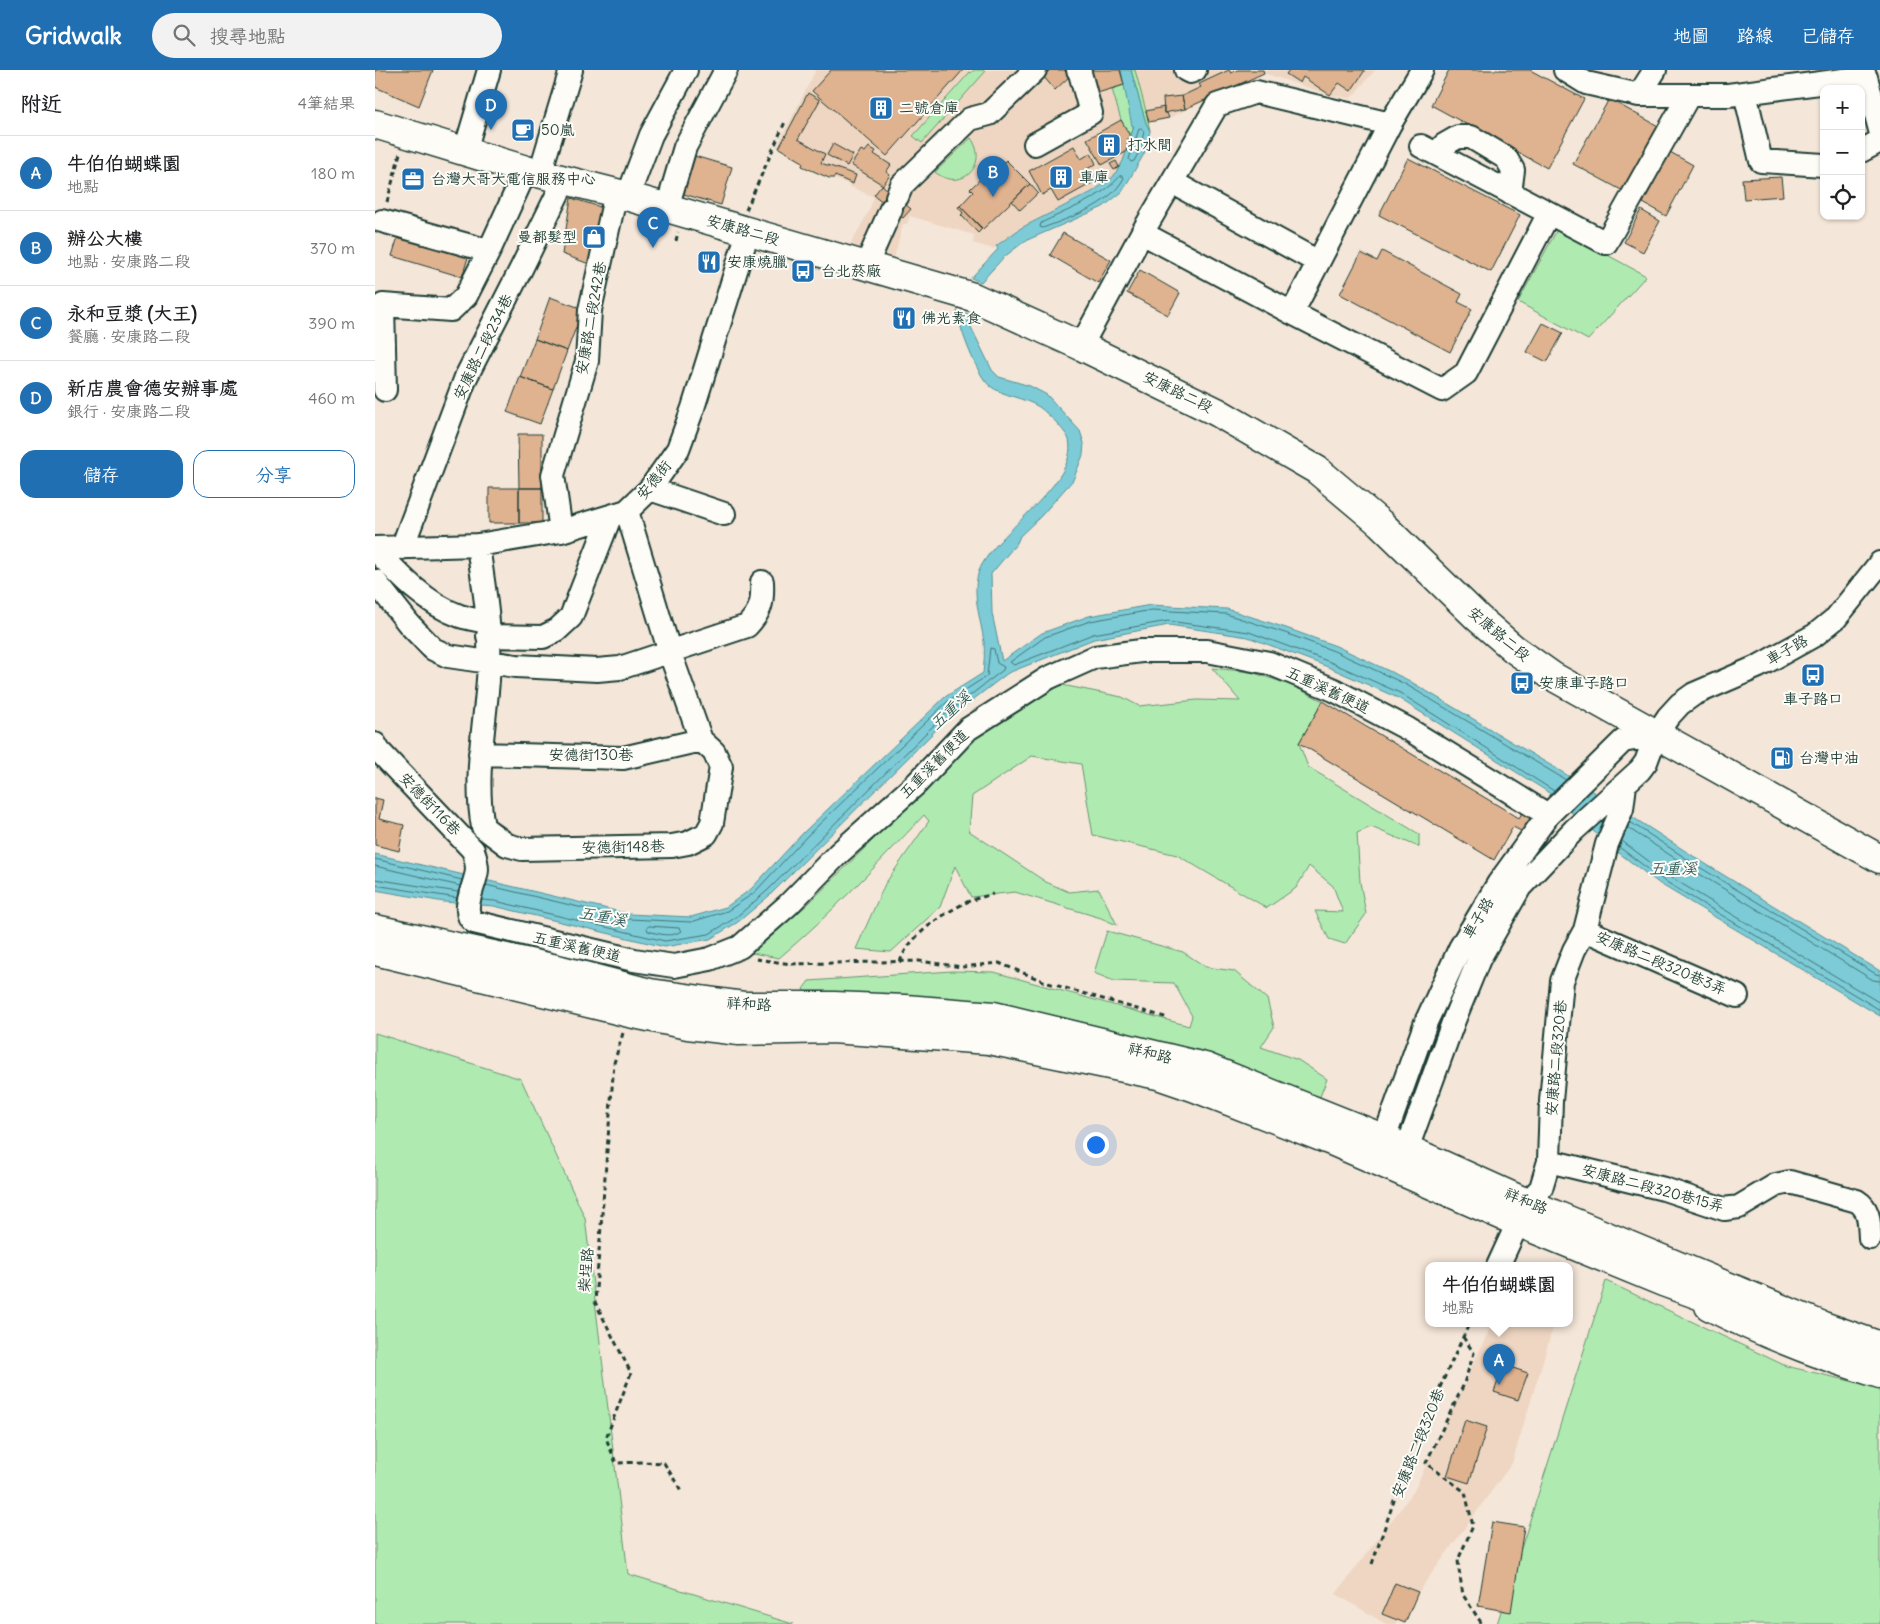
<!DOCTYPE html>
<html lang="zh-TW">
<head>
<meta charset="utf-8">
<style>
  body { margin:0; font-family:Delius,"LXGW WenKai TC",sans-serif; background:#f2f2f2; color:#202124 }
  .controls { position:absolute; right:15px; top:15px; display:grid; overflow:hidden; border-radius:10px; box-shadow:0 1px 4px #0004 }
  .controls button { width:45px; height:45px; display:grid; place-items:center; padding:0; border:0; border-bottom:1px solid #e0e0e0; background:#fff; color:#202124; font:25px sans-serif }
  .you { position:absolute; left:720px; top:1074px; width:18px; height:18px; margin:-12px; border:4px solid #fff; border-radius:50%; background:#1a73e8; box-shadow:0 0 0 8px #1a73e833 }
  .badge { display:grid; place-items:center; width:32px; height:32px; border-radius:50%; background:#1f6fb2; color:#fff; font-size:16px; font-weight:700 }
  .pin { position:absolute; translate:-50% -41px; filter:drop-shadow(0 1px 2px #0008) }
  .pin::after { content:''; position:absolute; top:26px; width:18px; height:15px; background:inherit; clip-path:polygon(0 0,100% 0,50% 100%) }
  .popup { position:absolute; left:1050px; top:1192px; width:148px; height:65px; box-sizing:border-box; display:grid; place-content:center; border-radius:10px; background:#fff; filter:drop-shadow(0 1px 4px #0005); font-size:16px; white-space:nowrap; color:#757577 }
  .popup b { font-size:19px; color:#202124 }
  .popup::after { content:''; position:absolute; left:50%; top:100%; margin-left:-10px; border:10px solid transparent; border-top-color:#fff }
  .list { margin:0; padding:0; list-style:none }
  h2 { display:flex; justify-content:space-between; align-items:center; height:65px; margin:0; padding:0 20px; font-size:21px }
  h2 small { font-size:16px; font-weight:400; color:#757577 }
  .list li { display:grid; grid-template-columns:32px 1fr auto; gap:15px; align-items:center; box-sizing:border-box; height:75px; padding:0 20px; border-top:1px solid #e0e0e0 }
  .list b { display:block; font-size:19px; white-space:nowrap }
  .list p { margin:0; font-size:16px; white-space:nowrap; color:#757577 }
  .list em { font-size:16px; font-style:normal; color:#757577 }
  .actions { display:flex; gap:10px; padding:15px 20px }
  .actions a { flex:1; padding:11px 0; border:1px solid #1f6fb2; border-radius:15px; text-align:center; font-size:18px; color:#1f6fb2 }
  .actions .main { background:#1f6fb2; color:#fff }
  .icon { flex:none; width:28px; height:28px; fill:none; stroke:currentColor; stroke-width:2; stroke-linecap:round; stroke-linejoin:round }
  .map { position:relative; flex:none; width:1505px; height:1554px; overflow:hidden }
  header { display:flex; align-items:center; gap:30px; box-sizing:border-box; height:70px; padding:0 25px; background:#1f6fb2; color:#fff }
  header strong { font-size:24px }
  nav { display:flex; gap:28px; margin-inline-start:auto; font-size:18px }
  .search { width:350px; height:45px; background:#f2f2f2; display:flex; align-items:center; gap:12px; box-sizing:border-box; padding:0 18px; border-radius:28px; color:#757577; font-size:19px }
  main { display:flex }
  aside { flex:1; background:#fff }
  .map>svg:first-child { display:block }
  .built { fill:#eed6c2 }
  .green { fill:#afebb0; stroke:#679472 }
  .water { fill:#7bcbd7; stroke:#569296 }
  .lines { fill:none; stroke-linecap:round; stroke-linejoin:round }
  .shore { stroke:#447675; stroke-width:1 }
  .building { fill:#dfb290; stroke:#1f3d34 }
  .minor-casing { stroke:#1f3d34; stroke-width:26 }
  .major-casing { stroke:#1f3d34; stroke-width:31 }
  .path { stroke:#1f3d34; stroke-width:3; stroke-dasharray:5 4; stroke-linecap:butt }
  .minor { stroke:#fdfcf7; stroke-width:22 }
  .major { stroke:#fdfcf7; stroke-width:28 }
  .labels { text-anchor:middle; stroke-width:4; stroke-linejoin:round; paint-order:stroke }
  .poi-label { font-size:15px; fill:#1f3d34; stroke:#fdfcf7; text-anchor:start }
  .street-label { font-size:15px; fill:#1f3d34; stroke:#fdfcf7 }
  .water-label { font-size:16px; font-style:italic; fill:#36605d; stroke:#fdfcf7 }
</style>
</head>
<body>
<header>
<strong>Gridwalk</strong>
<div class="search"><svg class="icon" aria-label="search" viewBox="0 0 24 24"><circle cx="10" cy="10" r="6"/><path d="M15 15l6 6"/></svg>搜尋地點</div>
<nav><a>地圖</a><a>路線</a><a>已儲存</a></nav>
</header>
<main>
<aside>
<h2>附近<small>4筆結果</small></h2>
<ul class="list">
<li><span class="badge">A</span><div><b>牛伯伯蝴蝶園</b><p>地點</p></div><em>180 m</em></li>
<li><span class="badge">B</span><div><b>辦公大樓</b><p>地點 · 安康路二段</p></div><em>370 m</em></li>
<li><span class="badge">C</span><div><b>永和豆漿 (大王)</b><p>餐廳 · 安康路二段</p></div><em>390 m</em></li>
<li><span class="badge">D</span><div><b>新店農會德安辦事處</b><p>銀行 · 安康路二段</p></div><em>460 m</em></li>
</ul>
<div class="actions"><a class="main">儲存</a><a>分享</a></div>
</aside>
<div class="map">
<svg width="1505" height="1554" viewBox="0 0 1505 1554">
  <rect width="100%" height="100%" fill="#f4e6d8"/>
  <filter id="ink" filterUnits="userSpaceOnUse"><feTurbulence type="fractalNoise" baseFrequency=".02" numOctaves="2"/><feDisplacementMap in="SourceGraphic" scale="10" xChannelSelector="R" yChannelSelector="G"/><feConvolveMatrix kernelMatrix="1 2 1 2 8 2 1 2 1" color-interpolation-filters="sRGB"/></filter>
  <g filter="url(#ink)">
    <!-- built -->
    <path class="built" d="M441,0H1000L976,28L955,25L889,3L794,48L771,53L756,68L748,92L738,107L717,122L646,158L618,179L598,173L599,165L535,146L532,154H528L519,188L475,175L494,141L499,127L474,116L475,115L427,96L428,92L402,77Z
      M1117,1254H1179L1137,1393L1020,1554H1011L961,1524L1039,1421Z"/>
    <!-- green -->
    <path class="green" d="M599,0H608L610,2L547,73L538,66L595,2L596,3Z
      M745,0H746L759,56L751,82L754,64L746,50L737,19L749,15Z
      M756,0H760L771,41L775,61L771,53Z
      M596,68C615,95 586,123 560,102Z
      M1183,158L1271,206L1213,270L1143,232Z
      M837,598L876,602L916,615L948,631L924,673L933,697L1044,764V777L996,757L982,763L985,812L991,844L970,874L954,869L940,841L968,842L958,816L934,796L921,818L892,838L802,785L718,765L706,694L657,686L597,726L594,761L671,812L694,822L724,819L742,855L726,848L640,822L596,827L580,796L565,837L516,882L481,879L510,814L554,751L549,745C502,795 456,844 404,888L377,883L433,834L600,669L649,635L687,615L747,627L764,636L822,630L865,631Z
      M732,861L808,882L831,897L859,901L892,929L899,957L886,977L923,990L952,1009L944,1029L826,986L759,966L657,945L433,925L428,919L434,911L577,901L619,902L814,956L817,946L799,913L739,911L719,903Z
      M0,963L146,1009L210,1148L253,1504L418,1554H0Z
      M1231,1211L1411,1296L1505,1318V1554H1122Z"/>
    <!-- water -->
    <path class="water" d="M746,0H756L771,53L775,61L769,84L747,122L728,137L650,171L629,187L606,212L596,208L623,179L621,176L646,158L717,122L738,107L748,91L759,56H757Z
      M582,241L594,244L593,251L617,300L624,307L655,316L672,325L705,361L709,373L708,385L698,410L666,446L645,466L642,473L616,504L617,543L627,591L667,563L714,546L776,535L852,539L911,558L961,576L1033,610L1192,705L1329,793L1505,901V946L1285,814L1240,780L1173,722L1023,628L953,597L873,567L794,555L719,569L633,603L570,651L395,825L363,852L335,869L290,877L119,836L69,832L0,820V784L254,844L316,847L351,837L376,819L429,762L570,627L608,603C609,593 610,582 609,572C606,550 596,523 604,501C619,462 704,414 694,370C692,364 685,357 681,352C675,347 670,341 664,337C650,328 628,326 615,316C602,306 584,257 582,241Z"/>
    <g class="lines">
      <!-- shore -->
      <path class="shore" d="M766,58L769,62L764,82L759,91L756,92L754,89L764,59Z
        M745,106H748L749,108C734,136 696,147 668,158L665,157L666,153C690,141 729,127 745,106Z
        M1179,721L1025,623L955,592L874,562L793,551L718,564L639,595L635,592L670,567L715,551L777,540L851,544L910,563L959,581L1030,614L1191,710
        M1255,752L1326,798L1501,904L1505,905
        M1253,758L1323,803L1498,910L1505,911
        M1247,771L1292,805L1505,933
        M1244,777L1288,810L1505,940
        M0,789L87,810
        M0,796L85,816
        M0,809L83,822
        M0,815L82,828
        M107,830L120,831L290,871L334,864L360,848L392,821L567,647L628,600L629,597L622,593L619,579L615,578L612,606L573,631L432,766L379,823L352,841L316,852L254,849L111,815
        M274,856L304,858L306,861C297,868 284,864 273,861L272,858Z"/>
    </g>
    <!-- building -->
    <path class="building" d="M0,0H58L44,36L0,17Z
      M456,0H588L512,86L437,21Z
      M675,0H689L695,6L680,20L668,6Z
      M713,0H745L749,15L719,24Z
      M854,0L856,3L863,0H888L889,3L810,39L807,26L826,17L824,14Z
      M914,0H990L976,21L964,13L955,25L928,7L925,13L911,4Z
      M1074,0H1155L1209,29L1172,98L1056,35Z
      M433,23L445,30L423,69L450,84L446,93L481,105L478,114L460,106L459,108H454L427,96L428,92L404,78Z
      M807,26L810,39L789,43L788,28Z
      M1234,29L1285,57L1250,122L1198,94Z
      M789,37V43H792L794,48L774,52L771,41Z
      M746,50L754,64L751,82L727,95L712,69Z
      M458,74L478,85L472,96L452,85Z
      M699,76L706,89L716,83L721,94L712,99L719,112L683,132L676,120L667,125L654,101Z
      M494,77L501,81L499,84L516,95L511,102L515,105L508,115L476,95L486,80L490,82Z
      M1295,82L1318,95L1291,146L1268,133Z
      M316,85L357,97L346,135L305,123Z
      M1033,88L1145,145L1116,202L1004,145Z
      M631,90L655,114L608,159L585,136L598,122L595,119L616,99L619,103Z
      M741,91L744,97L739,100L735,94Z
      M1406,107L1408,126L1369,129L1367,109Z
      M655,114L663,123L645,140L637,131Z
      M507,115L536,139L528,148L499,125Z
      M196,128L232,139L217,195L187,184Z
      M585,136L607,159L603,163L586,145L588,143L583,137Z
      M1266,140L1285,151L1268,182L1249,172Z
      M25,160L95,181L87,207L17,186Z
      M688,163L736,190L723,213L675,185Z
      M1007,181L1087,224L1083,232L1097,239L1075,282L965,224L986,183L1002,191Z
      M765,200L805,223L793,245L752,223Z
      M175,227L208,239L192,281L160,269Z
      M1168,253L1188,263L1172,292L1152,282Z
      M160,269L192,281L178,319L145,307Z
      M145,307L178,319L165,354L132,342Z
      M143,364H167V418H144Z
      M114,418H144V453H114Z
      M144,418H167V453H144Z
      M948,631L1144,748L1147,743L1156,749L1148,762L1138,757L1119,790L924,673Z
      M0,728L8,730L4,749L29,755L24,781L0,775Z
      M1129,1295L1153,1303L1143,1330L1119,1322Z
      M1090,1350L1112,1357L1094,1413L1072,1406Z
      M1117,1452L1149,1457L1136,1542L1103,1536Z
      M1020,1513L1043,1522L1030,1553L1007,1544Z"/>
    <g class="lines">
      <!-- minor casing -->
      <g class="minor-casing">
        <path id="minor" d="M811,0L815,2L820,0
          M1190,0L1211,13L1264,25L1280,0
          M1370,23L1386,91L1449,95
          M1264,25H1353L1491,7L1505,60
          M1015,54L1047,0
          M660,74L716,43L705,3L703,0
          M1046,76L1174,143
          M90,81L114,0
          M1486,81L1505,71
          M1062,84L1069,75L1083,67H1096L1131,88L1138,100L1135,123
          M165,103L196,0
          M797,112L943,192
          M253,126L276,65L311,0
          M522,127L527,115L595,49L614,44L660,0
          M292,138L310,77L351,0
          M7,151L114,181
          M767,163L917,243
          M491,196L516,139
          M706,276L767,163L842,35L881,22L1015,54L917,243L1067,320L1091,303L1174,143L1231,173L1314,25
          M10,320L8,235L76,240L91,226L114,181L151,100
          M275,419L349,444
          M186,461L178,405L212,291L215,240L241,123
          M103,475C108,514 116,554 114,593C112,648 98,702 108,757L132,775L147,779L297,776L313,773L331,764L337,753L346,697L339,682L326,670L295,583L252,441
          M0,478L103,475L186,461L252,441L275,419L303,379L318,338L373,162
          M27,478L91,307L146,199L190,109
          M0,479C24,505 51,534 85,546C94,549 103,550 112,552
          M0,511L34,554L58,579L73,586L141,596L222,600L245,598L372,556C386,541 388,533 387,512
          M113,566L168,567L182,560L196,547L235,447
          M0,674L4,681L98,780C100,786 102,793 102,800C101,815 84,841 99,852L259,890L299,896L335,889L365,877L413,835L463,784L542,713L593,659L673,608L720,587L766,581H832L894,593L959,620L1033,659L1173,745
          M105,684L248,688L326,670
          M1210,860L1362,926
          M1004,1083L1051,952L1085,878L1123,814L1173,745L1248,671L1281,665
          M1174,1091L1289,1119L1349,1139L1364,1137L1401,1115L1415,1112L1482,1131C1495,1139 1494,1153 1495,1168
          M1026,1095L1079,950L1104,889L1145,817L1199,760L1265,700L1271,692L1281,665L1293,647L1305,634L1319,624L1384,596L1440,565L1461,548L1505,493
          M1123,1196L1152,1133L1166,1118L1174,1091L1176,1031L1187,911L1199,880L1210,860L1232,774L1247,739L1250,715"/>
      </g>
      <!-- major casing -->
      <g class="major-casing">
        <path id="major" d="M0,54L151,100L241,123L598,227L706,276L842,342L942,400L1005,453L1103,548L1139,579L1177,606L1505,789
          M0,859L186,900L275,923L370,936H459L530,939L619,946L830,997L1010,1069L1152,1133L1448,1256L1505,1276
          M0,881L254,943L313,955L364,961L457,959L614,970L783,1005L818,1017L959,1072L1142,1152L1288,1212L1357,1237
          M1334,1236C1389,1264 1446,1286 1505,1304"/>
      </g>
      <!-- path -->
      <path class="path" d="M12,132L25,83
        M371,140L410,52
        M301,171L303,162
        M381,889L416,894L544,891L587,897L624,893L673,913L793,948
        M525,892C533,867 565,846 588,834C597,829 608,827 618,824
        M248,963L239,993L220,1232L256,1303L231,1368L241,1393L268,1392L289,1393L307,1422
        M1088,1267L1099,1283L1088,1316L1051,1393L1090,1422L1098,1456L1083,1490L1084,1500L1088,1525L1107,1554
        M997,1494L1038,1376L1094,1254"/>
      <!-- minor -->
      <use href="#minor" class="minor"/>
      <!-- major -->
      <use href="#major" class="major"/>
    </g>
  </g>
  <!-- icons -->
  <defs>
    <g id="building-square" transform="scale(1.25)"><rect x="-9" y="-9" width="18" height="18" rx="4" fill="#1f6fb2" stroke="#fdfcf7"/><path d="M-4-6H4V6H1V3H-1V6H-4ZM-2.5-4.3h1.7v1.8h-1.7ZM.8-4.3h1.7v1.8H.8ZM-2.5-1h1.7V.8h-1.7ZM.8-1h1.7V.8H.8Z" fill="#fff"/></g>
    <g id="cafe-square" transform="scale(1.25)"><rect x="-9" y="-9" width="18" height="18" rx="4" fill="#1f6fb2" stroke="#fdfcf7"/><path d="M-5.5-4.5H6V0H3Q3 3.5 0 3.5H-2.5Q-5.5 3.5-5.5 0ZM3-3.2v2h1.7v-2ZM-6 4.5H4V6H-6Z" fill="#fff"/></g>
    <g id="office-square" transform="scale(1.25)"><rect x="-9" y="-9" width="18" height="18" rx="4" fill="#1f6fb2" stroke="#fdfcf7"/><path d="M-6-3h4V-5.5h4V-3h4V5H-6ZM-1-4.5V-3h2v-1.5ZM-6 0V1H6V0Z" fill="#fff"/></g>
    <g id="shop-square" transform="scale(1.25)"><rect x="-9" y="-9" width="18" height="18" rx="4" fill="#1f6fb2" stroke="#fdfcf7"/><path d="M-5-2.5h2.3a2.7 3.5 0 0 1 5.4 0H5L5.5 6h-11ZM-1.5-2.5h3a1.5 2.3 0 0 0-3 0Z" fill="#fff"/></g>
    <g id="restaurant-square" transform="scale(1.25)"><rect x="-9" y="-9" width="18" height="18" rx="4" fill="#1f6fb2" stroke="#fdfcf7"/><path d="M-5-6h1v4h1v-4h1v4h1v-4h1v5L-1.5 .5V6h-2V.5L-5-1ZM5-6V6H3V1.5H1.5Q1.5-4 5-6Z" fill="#fff"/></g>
    <g id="bus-square" transform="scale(1.25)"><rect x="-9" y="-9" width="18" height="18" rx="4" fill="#1f6fb2" stroke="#fdfcf7"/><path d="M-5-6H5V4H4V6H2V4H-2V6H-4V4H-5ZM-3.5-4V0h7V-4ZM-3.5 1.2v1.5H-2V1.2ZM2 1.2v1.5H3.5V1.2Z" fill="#fff"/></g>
    <g id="fuel-square" transform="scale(1.25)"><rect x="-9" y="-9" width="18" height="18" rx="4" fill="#1f6fb2" stroke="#fdfcf7"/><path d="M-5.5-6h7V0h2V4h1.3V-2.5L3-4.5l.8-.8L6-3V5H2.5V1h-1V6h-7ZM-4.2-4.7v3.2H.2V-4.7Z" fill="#fff"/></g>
  </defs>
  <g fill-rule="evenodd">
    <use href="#building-square" x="506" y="38"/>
    <use href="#cafe-square" x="148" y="60"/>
    <use href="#building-square" x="734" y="75"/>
    <use href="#building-square" x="686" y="107"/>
    <use href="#office-square" x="38" y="109"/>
    <use href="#shop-square" x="219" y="167"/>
    <use href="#restaurant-square" x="334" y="192"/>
    <use href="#bus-square" x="428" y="201"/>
    <use href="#restaurant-square" x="529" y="248"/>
    <use href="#bus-square" x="1438" y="605"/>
    <use href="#bus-square" x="1147" y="613"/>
    <use href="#fuel-square" x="1407" y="688"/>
  </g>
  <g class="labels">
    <!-- poi labels -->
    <g class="poi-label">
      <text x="524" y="43">二號倉庫</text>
      <text x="166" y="65">50嵐</text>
      <text x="752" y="80">打水間</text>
      <text x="704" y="112">車庫</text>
      <text x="56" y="114">台灣大哥大電信服務中心</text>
      <text x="202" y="172" text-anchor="end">曼都髮型</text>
      <text x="352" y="197">安康燒臘</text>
      <text x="446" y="206">台北菸廠</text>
      <text x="546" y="253">佛光素食</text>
      <text x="1164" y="618">安康車子路口</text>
      <text x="1438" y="634" text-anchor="middle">車子路口</text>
      <text x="1424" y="693">台灣中油</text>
    </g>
    <!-- street labels -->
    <g class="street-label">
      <text transform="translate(368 160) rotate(16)" y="5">安康路二段</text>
      <text transform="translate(216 248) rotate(-80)" y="5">安康路二段242巷</text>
      <text transform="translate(108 277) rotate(-64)" y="5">安康路二段234巷</text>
      <text transform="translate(803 322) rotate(26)" y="5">安康路二段</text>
      <text transform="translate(279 410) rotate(-51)" y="5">安德街</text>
      <text transform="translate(1124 564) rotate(40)" y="5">安康路二段</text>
      <text transform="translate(1412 580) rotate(-29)" y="5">車子路</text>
      <text transform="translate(953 620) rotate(25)" y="5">五重溪舊便道</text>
      <text x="216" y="690">安德街130巷</text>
      <text transform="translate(559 694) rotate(-45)" y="5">五重溪舊便道</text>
      <text transform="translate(55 734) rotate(46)" y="5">安德街116巷</text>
      <text transform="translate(248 777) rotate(-1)" y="5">安德街148巷</text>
      <text transform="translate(1103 848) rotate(-59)" y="5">車子路</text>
      <text transform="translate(202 877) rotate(13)" y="5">五重溪舊便道</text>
      <text transform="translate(1286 893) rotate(23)" y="5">安康路二段320巷3弄</text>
      <text transform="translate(374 934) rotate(3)" y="5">祥和路</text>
      <text transform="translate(775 983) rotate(14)" y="5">祥和路</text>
      <text transform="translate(1181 988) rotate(-85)" y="5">安康路二段320巷</text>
      <text transform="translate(1278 1118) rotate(15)" y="5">安康路二段320巷15弄</text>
      <text transform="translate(1151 1131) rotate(23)" y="5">祥和路</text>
      <text transform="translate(211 1200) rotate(-85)" y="5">柴埕路</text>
      <text transform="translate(1043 1373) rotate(-68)" y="5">安康路二段320巷</text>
    </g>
    <!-- water labels -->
    <g class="water-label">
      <text transform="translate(575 640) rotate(-42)" y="6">五重溪</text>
      <text x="1298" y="804">五重溪</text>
      <text transform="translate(228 846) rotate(10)" y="6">五重溪</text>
    </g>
  </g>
</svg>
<div class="controls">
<button>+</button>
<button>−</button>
<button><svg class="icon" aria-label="locate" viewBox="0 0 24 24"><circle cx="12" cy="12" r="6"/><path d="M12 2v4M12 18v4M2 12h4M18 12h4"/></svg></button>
</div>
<div class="you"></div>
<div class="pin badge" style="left:1124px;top:1315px">A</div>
<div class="popup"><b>牛伯伯蝴蝶園</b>地點</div>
<div class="pin badge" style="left:618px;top:127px">B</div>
<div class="pin badge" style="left:278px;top:178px">C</div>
<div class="pin badge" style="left:116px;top:60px">D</div>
</div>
</main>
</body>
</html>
